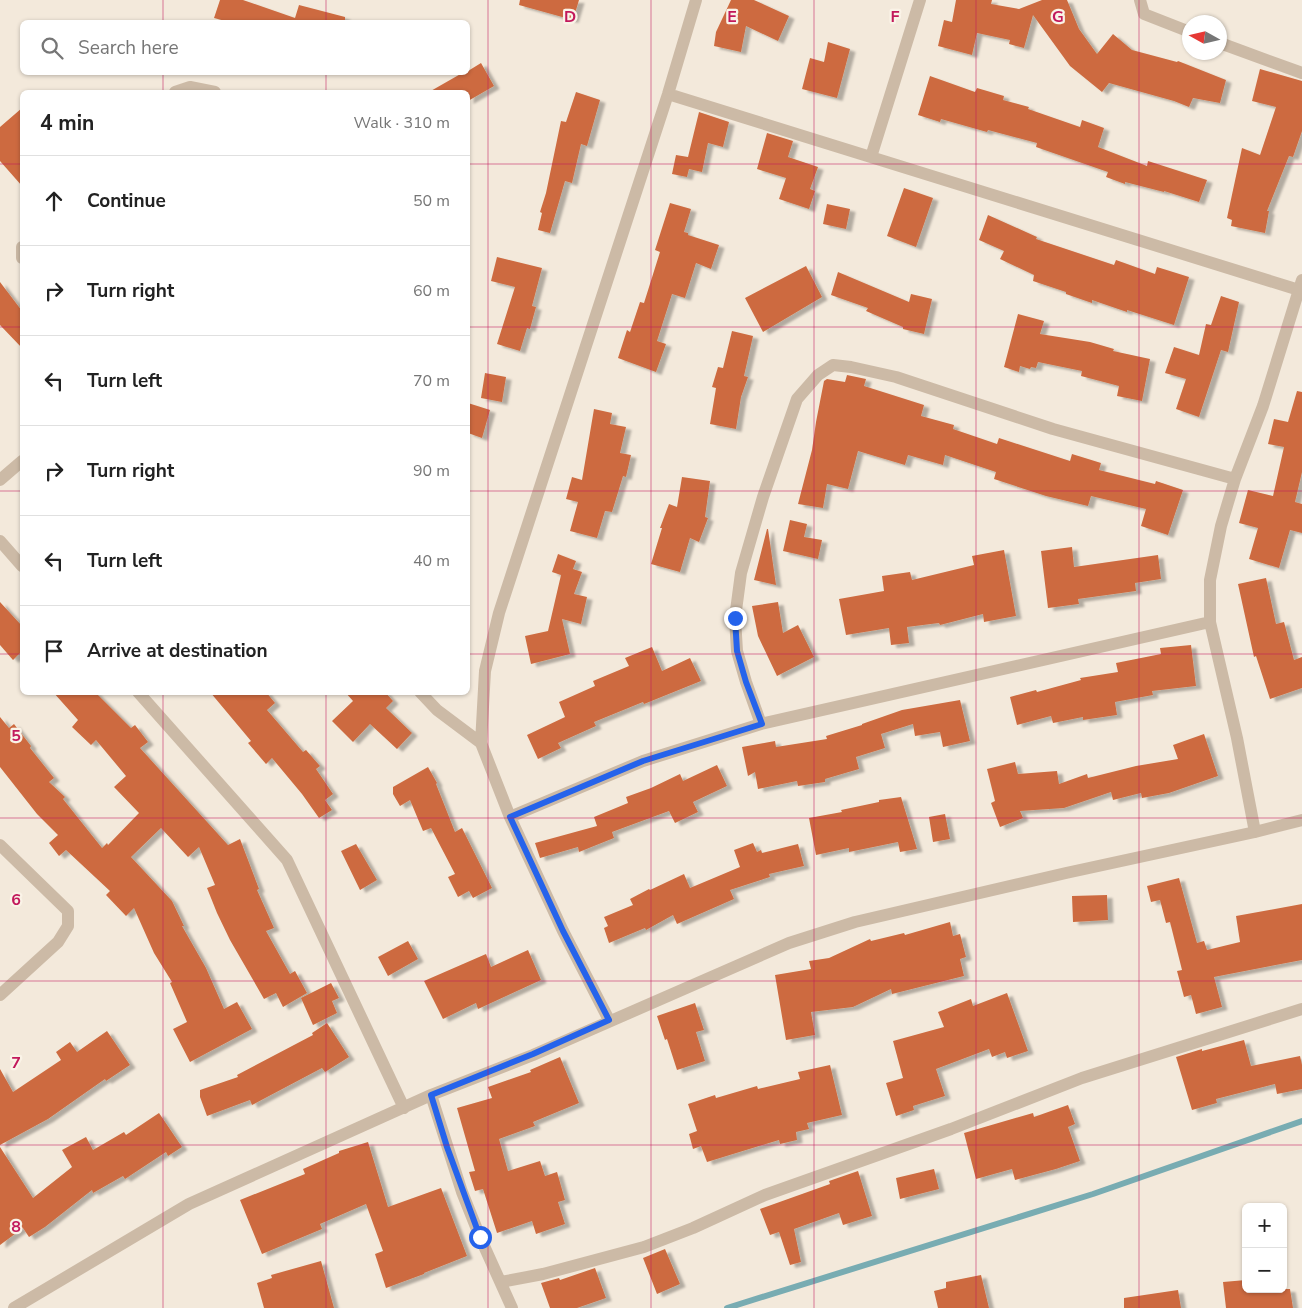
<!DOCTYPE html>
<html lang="en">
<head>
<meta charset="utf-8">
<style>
  body { margin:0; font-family:"Nunito Sans",sans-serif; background:#f2f2f2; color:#222 }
  .controls { position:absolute; right:15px; bottom:15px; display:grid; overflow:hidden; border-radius:8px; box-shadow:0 1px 4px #0004 }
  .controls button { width:45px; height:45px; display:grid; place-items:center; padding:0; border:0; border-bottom:1px solid #e0e0e0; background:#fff; color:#222; font:25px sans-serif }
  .compass { position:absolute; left:1182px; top:15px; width:45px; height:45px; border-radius:50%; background:#fff; box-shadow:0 1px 4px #0004; rotate:278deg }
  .stop { position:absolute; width:15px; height:15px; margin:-11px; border:4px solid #2563eb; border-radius:50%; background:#fff }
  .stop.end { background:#2563eb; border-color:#fff; box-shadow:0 1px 5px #0008 }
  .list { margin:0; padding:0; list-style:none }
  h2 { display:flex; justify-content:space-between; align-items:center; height:65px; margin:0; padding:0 20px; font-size:21px }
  h2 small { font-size:16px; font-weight:400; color:#767676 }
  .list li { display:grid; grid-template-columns:32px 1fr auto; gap:15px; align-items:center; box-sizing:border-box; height:90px; padding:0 20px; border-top:1px solid #e0e0e0 }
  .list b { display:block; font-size:19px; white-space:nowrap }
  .list em { font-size:16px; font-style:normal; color:#767676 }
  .icon { flex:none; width:28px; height:28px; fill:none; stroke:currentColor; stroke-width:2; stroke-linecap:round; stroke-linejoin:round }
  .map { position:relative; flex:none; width:1302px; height:1308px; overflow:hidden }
  .search { position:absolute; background:#fff; box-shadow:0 1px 4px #0004; left:20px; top:20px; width:450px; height:55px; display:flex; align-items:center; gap:12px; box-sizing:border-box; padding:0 18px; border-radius:8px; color:#767676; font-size:19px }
  .panel { position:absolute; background:#fff; box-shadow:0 1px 4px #0004; left:20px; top:90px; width:450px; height:605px; border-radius:8px }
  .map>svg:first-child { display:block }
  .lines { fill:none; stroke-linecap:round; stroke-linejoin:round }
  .stream { stroke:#78acb2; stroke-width:6 }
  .building { fill:#cd6b3f; filter:url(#shadow) }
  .minor { stroke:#ccbaa6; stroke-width:12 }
  .route { stroke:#2563eb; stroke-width:6 }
  .grid { fill:none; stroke:#c2185b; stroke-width:1; stroke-opacity:0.55 }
  .grid-label { font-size:16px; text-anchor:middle; font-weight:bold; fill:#c2185b; stroke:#faf3e7; stroke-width:4.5; stroke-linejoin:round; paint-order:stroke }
</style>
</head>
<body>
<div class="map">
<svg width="1302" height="1308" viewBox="0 0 1302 1308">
  <defs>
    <filter id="shadow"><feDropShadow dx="5.5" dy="3" stdDeviation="1" flood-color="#0004"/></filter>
  </defs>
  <rect width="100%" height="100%" fill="#f3e9db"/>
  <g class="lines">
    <!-- stream -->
    <path class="stream" d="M727,1308L1093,1194L1302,1121"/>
  </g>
  <!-- building -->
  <path class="building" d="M220,0H243L295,18L299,5L345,17V22H229L214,18Z
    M520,0H579L573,20L519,5Z
    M731,0H754L789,16L778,41L746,26L741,52L714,46L716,32Z
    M956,0H992L991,4L1019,9L1042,0H1067L1079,29L1097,54L1113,34L1132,50L1177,62L1178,61L1226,80L1220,103L1193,98L1189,107L1174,101L1109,83L1102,92L1070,66L1033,15L1024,48L1009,44L1010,40L977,33L972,55L938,46L944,20L952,22Z
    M828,42L850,49L837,98L802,89L810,58L824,62Z
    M481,63L494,86L468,101V92H429L464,72H468V71Z
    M1260,69L1302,81V131L1293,157L1289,156L1267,211H1269L1265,233L1231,226L1232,220L1227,218L1242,148L1260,155L1276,107L1252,101Z
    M930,76L975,92L977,88L1004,96L1003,100L1029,107L1028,109L1080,127L1082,120L1104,128L1098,147L1147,166L1148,161L1207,180L1199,202L1164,191V192L1125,182V184L1106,177L1108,172L1036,147L1037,143L988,130L987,132L941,119L940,122L918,115Z
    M576,92L600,100L587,146L581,144L572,183L565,181L550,233L538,230L542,213L540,212L546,193L561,121L566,122Z
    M22,108V186L0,161V127Z
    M699,112L729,122L723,147L708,143L702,172L689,169L687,177L672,174L676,155L688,157Z
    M767,133L793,141L788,157L818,167L810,189L815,191L809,209L779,199L786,178L757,169Z
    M904,188L933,198L916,247L887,236Z
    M670,203L691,209L684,232L688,233V235L719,245L711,269L696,263L685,298L672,294L657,341L666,344L656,372L618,358L627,330L630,332L640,302L644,303L660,252L655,250Z
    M827,204L850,209L846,229L823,224Z
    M988,215L1037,237L1036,239L1114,265L1116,260L1155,274L1157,267L1189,277L1174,325L1127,310V312L1092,300V303L1066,294V292L1033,281L1034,275L1000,259L1004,251L979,240Z
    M497,257L542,268L532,306L536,307L530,329L527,328L520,351L497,344L515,287L491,281Z
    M806,266L822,297L763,332L745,298Z
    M838,272L909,302L911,294L932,299L924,334L903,329V327L866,311L868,308L831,295Z
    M0,282L22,311V348L0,325Z
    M1221,296L1239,302L1228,352L1221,350L1199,417L1176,409L1186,379L1165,373L1174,347L1199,355L1206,324L1211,325Z
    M1018,314L1044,321L1040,334L1090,342L1114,349L1113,351L1150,359L1142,401L1117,396L1119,386L1081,376L1082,371L1038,362L1036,368L1031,367L1030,369L1020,366L1019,372L1004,367Z
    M732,331L753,336L744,376L748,377L741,397L736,429L710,424L716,388L712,387L718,367L723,368Z
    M485,373L506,377L502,402L481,398Z
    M847,375L866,379L864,386L924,405L921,416L954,425L953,429L997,444L999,438L1070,461L1072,454L1101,463L1099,470L1155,484L1156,481L1183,490L1168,535L1141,526L1146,509L1091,496L1088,506L1046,496L994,479L996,472L945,455L943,465L908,455L905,465L858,451L848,489L827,484L823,508L798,504L812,450L816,422L824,381L827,379L845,382Z
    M1297,391L1302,392V472L1295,502L1302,504V533L1290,530L1279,568L1249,559L1258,528L1239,523L1248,490L1273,496L1284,447L1268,444L1274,419L1288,422Z
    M468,403L490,410L482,438L468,433Z
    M594,409L612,413L610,424L626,427L620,453L631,455L626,477L623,476L612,512L605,511L597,538L570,531L578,502L566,499L572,477L582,480Z
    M682,477L710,481L705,517L708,518L699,542L690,538L680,572L651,564L662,528H660L669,504L677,507Z
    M790,520L807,524L804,537L822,540L818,559L783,551Z
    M767,529H768L776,585L754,580Z
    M1072,547L1074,567L1158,555L1161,579L1135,583L1136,591L1078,599L1079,604L1048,608L1041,551Z
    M1004,550L1016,616L984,622L983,614L940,625L939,623L907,627L909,643L891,645L889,628L846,635L839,599L884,591L882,576L910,572L912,580L974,565L972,556Z
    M558,554L576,561L573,569L582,572L574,594L587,597L581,624L562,619L570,654L531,664L525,636L548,631L561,575L552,572Z
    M1266,578L1276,624L1284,622L1294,660L1302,657V688L1270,699L1256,656L1254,657L1238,584Z
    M0,602L22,626V651L13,660L0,645Z
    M778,602L783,633L798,625L814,657L777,676L758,636L752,606Z
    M1191,645L1196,686L1152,691L1153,695L1115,702L1117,715L1083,720V717L1053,723L1051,716L1017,725L1010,697L1036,690L1037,692L1081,680L1080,678L1118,672L1116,663L1161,654L1160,648Z
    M652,647L662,671L690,658L701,681L644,704L643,702L594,722L596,726L558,743L561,748L538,759L527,735L565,717L559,702L595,686L593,681L629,666L625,658Z
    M53,692H95L131,728L135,725L148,742L140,748L228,845L240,839L259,889L257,890L274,928L266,931L290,974L295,971L307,993L283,1007L276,993L264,999L230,940L217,913L207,888L215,885L199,847L188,857L161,828L131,857L172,901L184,926H182L206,968L224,1009L237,1002L252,1029L190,1062L173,1029L187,1022L170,983L172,982L154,953L134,908L126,916L106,895L110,891L66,850L59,856L49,843L58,835L37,814L0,767V717L9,728L14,724L31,746L30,748L54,778L49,782L65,797L63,799L102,848L107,843L108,845L139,813L114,787L126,776L96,740L91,745L72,727L78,720Z
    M210,692H266L275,703L267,710L303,752L306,750L320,766L316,769L333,794L325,800L332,810L319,818L302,794L272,758L266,764L248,743L251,741Z
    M345,692H385L393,701L386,708L412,733L397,749L370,724L353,742L332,721L353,701Z
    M960,700L970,741L943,747L940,732L915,736L913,724L881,734L885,748L856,757L859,769L825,779V782L798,786L797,781L758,789L755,772L748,776L742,747L775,741L776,747L827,739L826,736L862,725V724L902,710Z
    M1204,734L1218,776L1169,793L1142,798L1141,793L1113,800L1111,792L1064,808L1020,811L1023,818L1000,827L991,803L995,801L987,769L1015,762L1018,774L1057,771L1059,784L1087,774L1088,778L1136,766L1178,759L1173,745Z
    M717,765L727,786L693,802L698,812L675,823L669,811L612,832L614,838L579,852L578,847L540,858L535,843L597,826L594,817L628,803L626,797L651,788L680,774L683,781Z
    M428,767L437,783L436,784L455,832L462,828L492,888L473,898L469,891L458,897L448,877L455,874L431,828L423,831L410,800L400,806L393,794V787Z
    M901,797L917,849L900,852L898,842L849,852V848L816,855L809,818L842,812L841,810L879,802V800Z
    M945,814L950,839L933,842L929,817Z
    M753,843L757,852L761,850L762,853L798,844L804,866L769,874L770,877L730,890L734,899L677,924L673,915L646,930L645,928L609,943L604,928L608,926L604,917L633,905L630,899L649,889L650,890L684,874L690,888L740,867L734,850Z
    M356,844L377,880L360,890L341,851Z
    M1179,878L1197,943L1204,941L1207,950L1240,942L1236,916L1302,904V960L1214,977L1222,1007L1196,1014L1191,995L1184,997L1177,971L1182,970L1170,922L1166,923L1160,900L1151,902L1147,886Z
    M1107,895L1108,920L1073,922L1072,896Z
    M950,922L953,936L960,934L966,957L960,959L964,976L892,994L891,989L853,1007L811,1012L815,1035L786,1040L775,975L811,969L809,961L829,958L870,939L871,941L904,933L905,935Z
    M408,941L418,959L388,976L378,957Z
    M528,950L541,980L478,1009L476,1003L443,1019L424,981L486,954L491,967Z
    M331,983L339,998L332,1001L337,1013L313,1025L301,998Z
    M1007,993L1028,1051L1007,1058L1005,1052L992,1057L989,1049L936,1069L945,1096L913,1106L914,1110L896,1116L886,1083L903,1078L893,1041L944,1027L938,1012L971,999L973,1006Z
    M695,1003L704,1030L696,1032L705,1061L677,1070L667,1039L665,1040L657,1016Z
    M327,1023L349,1057L325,1072L322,1068L252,1105L250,1100L207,1116L200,1097V1090L238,1077L237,1075L313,1035L312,1033Z
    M107,1031L130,1065L106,1081L105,1079L48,1119L0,1145V1069L13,1092L61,1060L56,1052L70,1042L77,1052Z
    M1244,1040L1251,1066L1300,1056L1302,1065V1089L1277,1094L1275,1084L1216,1099L1217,1103L1192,1110L1176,1057L1202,1049V1051Z
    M560,1057L579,1103L533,1122L535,1126L499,1139L508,1171L540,1161L545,1176L557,1172L565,1200L558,1202L565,1224L536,1234L532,1221L497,1233L483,1189L475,1191L469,1172L475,1171L457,1108L492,1098L488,1087L531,1072L530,1070Z
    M830,1065L842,1115L807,1123L809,1129L796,1132L797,1140L780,1144L779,1140L707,1162L701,1146L693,1149L689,1134L697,1131L688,1104L715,1095L716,1098L757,1086L758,1089L800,1079L798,1072Z
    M1068,1105L1075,1124L1068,1127L1080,1161L1056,1169L1015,1180L1012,1169L976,1179L964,1133L1033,1113L1034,1117Z
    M159,1113L182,1147L168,1156L166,1152L125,1179L123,1176L93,1193L92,1190L45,1227L29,1237L23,1228L0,1245V1147L33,1198L72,1167L62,1150L86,1137L93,1150L124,1132L126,1135Z
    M368,1142L388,1207L441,1188L467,1256L424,1273V1274L386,1288L375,1254L383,1251L366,1204L320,1224L322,1229L262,1254L240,1200L305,1174L303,1169L339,1153V1151Z
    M934,1169L939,1189L900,1199L896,1178Z
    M858,1171L872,1216L843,1225L839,1213L794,1229L801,1262L790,1265L779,1232L770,1235L760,1209L830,1184L829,1181Z
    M665,1249L680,1284L657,1294L643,1258Z
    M321,1261L334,1308H264L257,1283L272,1278L271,1275Z
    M595,1268L606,1298L577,1308H550L541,1283L559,1278L560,1280Z
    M981,1275L989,1308H938L934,1291L946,1288V1282Z
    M1246,1280V1289H1290L1293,1308H1226L1223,1282Z
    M1178,1290L1181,1308H1124V1298Z"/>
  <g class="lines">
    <!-- minor -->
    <path class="minor" d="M1140,0L1144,14L1190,32
      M1220,43L1302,73
      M175,92L190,87L215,92
      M668,94L1299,290
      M871,157L920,0
      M22,247V258
      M0,480L22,461
      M0,541L22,566
      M138,692L287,860L404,1108
      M420,692L437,710L481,743
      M761,724L746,682L737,651L735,618L741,573L763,497L797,399L818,375L833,365L851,367L896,377L1053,429L1235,479
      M510,817L643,761L761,724L1210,622
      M1255,832L1237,738L1210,622V580L1221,526L1235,479L1263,406L1302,280
      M0,845L68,911V926L58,942L0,995
      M609,1020L563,931L510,817L481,743L485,671L499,613L668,94L696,0
      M431,1095L462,1192L480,1237L512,1308
      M501,1282L543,1274L644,1247L693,1228L765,1195L951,1129L1082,1078L1302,1009
      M14,1308L189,1204L431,1095L533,1055L789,943L855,922L1066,873L1255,832L1302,820"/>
  </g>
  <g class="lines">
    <!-- route -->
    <path class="route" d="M480,1237L447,1147L431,1095L533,1054L609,1020L563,931L510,817L643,761L762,724L746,682L737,651L735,618"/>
  </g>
  <!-- grid -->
  <path class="grid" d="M163,0V22M326,0V22M488,0V1308M651,0V1308M814,0V1308M976,0V1308M1139,0V1308M163,72V92M326,72V92M0,164H22M468,164H1302M0,327H22M468,327H1302M0,491H22M468,491H1302M0,654H22M468,654H1302M163,692V1308M326,692V1308M0,818H1302M0,981H1302M0,1145H1302"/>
  <g class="grid-label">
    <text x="570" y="22">D</text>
    <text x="732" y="22">E</text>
    <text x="895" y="22">F</text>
    <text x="1058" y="22">G</text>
    <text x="16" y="741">5</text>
    <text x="16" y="905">6</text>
    <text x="16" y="1068">7</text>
    <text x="16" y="1232">8</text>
  </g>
</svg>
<div class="controls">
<button>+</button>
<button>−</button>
</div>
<svg class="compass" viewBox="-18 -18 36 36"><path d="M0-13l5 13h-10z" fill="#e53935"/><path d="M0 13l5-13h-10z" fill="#767676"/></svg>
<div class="stop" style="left:480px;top:1237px"></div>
<div class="stop end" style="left:735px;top:618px"></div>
<div class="search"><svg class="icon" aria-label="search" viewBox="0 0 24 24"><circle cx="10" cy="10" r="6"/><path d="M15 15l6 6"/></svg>Search here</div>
<section class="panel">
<h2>4 min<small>Walk · 310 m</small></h2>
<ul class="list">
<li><svg class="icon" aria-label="ahead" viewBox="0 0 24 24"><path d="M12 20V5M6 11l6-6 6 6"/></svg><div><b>Continue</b></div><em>50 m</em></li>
<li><svg class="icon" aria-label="right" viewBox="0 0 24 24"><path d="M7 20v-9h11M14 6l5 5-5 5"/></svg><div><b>Turn right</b></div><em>60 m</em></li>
<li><svg class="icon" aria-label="left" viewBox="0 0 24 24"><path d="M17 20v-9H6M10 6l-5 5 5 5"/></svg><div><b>Turn left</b></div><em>70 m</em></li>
<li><svg class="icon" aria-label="right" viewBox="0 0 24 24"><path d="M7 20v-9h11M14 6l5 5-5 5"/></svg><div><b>Turn right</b></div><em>90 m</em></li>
<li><svg class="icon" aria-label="left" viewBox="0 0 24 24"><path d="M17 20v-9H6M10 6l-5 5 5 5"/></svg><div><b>Turn left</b></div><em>40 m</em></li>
<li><svg class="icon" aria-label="arrive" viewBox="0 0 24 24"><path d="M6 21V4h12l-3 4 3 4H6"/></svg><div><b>Arrive at destination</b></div></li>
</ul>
</section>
</div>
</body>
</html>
